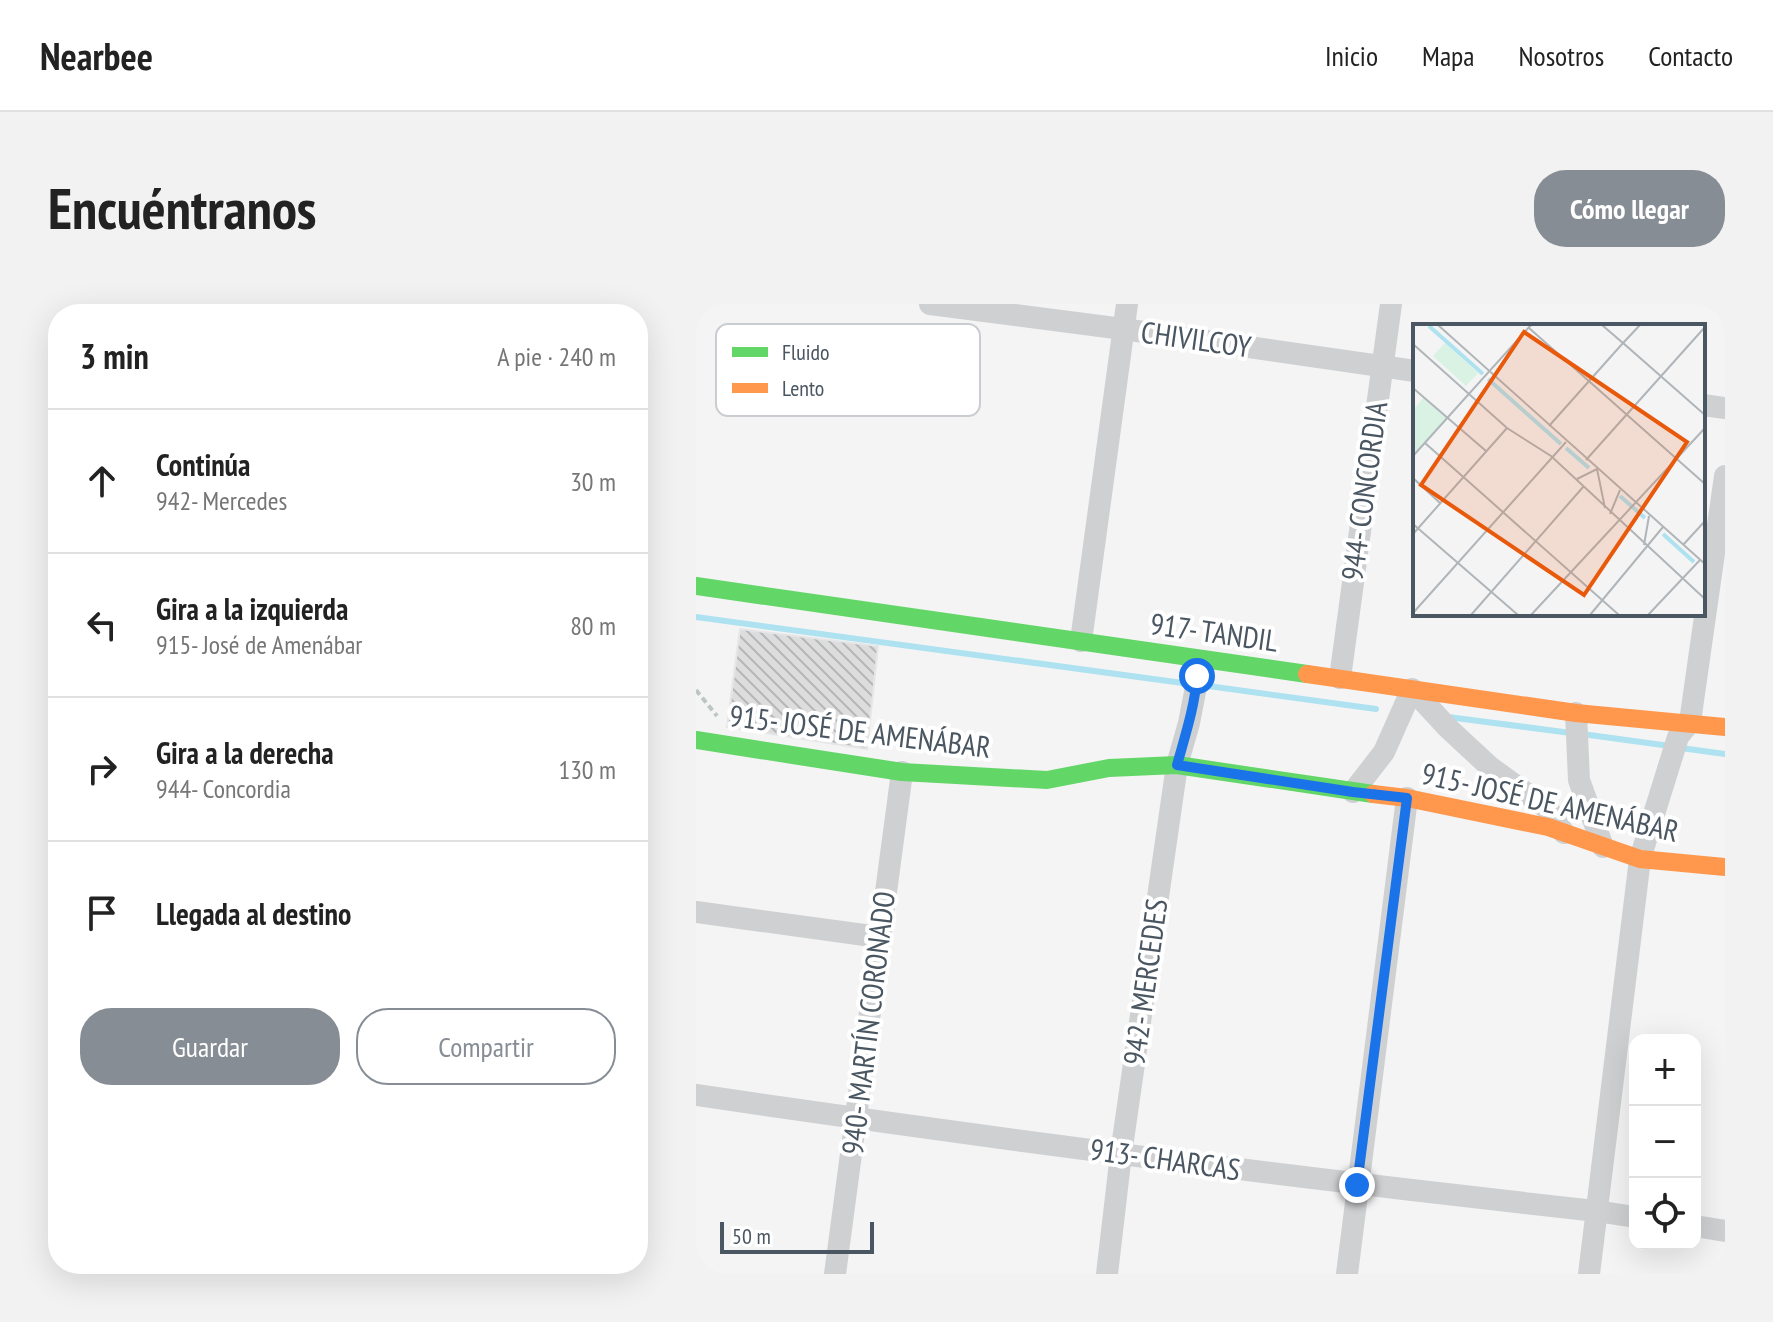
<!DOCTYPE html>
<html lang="es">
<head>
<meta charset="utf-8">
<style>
  body { margin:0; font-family:"PT Sans Narrow",sans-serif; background:#f2f2f2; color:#222 }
  .controls { position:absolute; right:24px; bottom:24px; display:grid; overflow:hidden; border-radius:16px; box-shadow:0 8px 32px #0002 }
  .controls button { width:72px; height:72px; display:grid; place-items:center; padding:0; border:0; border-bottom:2px solid #e0e0e0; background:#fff; color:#222; font:40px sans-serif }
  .scale { position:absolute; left:24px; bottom:20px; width:154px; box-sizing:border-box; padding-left:8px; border:4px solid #4a5661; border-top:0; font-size:22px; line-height:28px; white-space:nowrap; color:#4a5661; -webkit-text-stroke:6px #fff; paint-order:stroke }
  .stop { position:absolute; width:24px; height:24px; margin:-18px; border:6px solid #1a73e8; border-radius:50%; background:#fff }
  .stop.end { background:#1a73e8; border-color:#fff; box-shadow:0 2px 8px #0008 }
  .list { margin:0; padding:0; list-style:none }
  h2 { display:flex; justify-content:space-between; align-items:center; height:104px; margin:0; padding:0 32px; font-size:34px }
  h2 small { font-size:26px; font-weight:400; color:#767676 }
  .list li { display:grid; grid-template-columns:52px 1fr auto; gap:24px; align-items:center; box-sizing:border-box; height:144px; padding:0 32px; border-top:2px solid #e0e0e0 }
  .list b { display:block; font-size:30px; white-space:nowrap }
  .list p { margin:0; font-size:26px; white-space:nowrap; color:#767676 }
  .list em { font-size:26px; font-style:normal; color:#767676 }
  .actions { display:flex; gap:16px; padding:24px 32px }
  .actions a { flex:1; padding:18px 0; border:2px solid #868d94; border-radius:32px; text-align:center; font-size:28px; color:#868d94 }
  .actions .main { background:#868d94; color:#fff }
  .icon { flex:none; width:44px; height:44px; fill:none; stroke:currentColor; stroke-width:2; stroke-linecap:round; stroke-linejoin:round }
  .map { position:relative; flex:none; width:1029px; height:970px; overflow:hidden; border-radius:32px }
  header { display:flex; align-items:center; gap:48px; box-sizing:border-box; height:112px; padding:0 40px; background:#fff; border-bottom:2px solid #e0e0e0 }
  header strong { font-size:38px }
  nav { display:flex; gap:44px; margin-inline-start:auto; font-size:28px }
  .intro { display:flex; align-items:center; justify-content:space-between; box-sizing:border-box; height:192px; padding:0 48px }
  h1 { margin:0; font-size:56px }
  .button { padding:20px 36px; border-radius:32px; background:#868d94; color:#fff; font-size:28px; font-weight:700 }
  main { display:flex; gap:48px; padding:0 48px }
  aside { flex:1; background:#fff; border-radius:32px; box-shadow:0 8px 32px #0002 }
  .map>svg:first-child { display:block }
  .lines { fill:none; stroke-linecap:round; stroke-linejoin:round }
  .stream { stroke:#aee2f0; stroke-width:6 }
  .building { fill:url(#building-back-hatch); stroke:#e5e6e7; stroke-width:2 }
  .path { stroke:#bcc7c4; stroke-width:4; stroke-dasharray:6 4; stroke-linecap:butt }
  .street { stroke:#ced0d2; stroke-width:22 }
  .fast { stroke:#63d668; stroke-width:18 }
  .slow { stroke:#ff974d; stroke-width:18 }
  .route { stroke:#1a73e8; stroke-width:10 }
  .labels { text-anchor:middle; stroke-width:8; stroke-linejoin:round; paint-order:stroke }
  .street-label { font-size:30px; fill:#4a5661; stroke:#fff }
  .inset-river { fill:none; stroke:#aee2f0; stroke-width:4 }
  .inset-road { fill:none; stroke:#b0b5b9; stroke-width:2 }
  .view { fill:#e8590c; fill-opacity:0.15; stroke:#e8590c; stroke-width:4 }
  .inset-edge { fill:none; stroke:#4a5661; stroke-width:4 }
  .key { fill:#fff; stroke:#c9ccd0; stroke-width:2 }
  .key-label { font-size:22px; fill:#4a5661 }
</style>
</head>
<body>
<header>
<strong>Nearbee</strong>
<nav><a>Inicio</a><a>Mapa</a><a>Nosotros</a><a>Contacto</a></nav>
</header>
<div class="intro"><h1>Encuéntranos</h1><a class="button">Cómo llegar</a></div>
<main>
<aside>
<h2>3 min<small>A pie · 240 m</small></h2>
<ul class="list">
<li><svg class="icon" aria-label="ahead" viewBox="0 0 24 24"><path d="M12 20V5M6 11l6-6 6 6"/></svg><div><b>Continúa</b><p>942- Mercedes</p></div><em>30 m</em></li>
<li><svg class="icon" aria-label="left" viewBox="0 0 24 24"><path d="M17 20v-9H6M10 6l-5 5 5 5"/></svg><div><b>Gira a la izquierda</b><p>915- José de Amenábar</p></div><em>80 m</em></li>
<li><svg class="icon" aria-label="right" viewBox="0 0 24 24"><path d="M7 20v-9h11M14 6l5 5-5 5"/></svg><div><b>Gira a la derecha</b><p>944- Concordia</p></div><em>130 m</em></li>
<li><svg class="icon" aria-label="arrive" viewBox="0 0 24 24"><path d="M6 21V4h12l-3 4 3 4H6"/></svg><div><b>Llegada al destino</b></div></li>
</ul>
<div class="actions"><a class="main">Guardar</a><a>Compartir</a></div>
</aside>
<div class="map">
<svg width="1029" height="970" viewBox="0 0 1029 970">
  <defs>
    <pattern id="building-back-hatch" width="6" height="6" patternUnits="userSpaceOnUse" patternTransform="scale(2)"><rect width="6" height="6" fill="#ddddde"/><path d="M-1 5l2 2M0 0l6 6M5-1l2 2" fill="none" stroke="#b5b6b7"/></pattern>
  </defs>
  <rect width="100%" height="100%" fill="#f4f4f4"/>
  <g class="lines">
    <!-- stream -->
    <path class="stream" d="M0,313L494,380
      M505,381L680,405
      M752,413L875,429
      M886,430L974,442
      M985,444L1029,450"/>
  </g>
  <!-- building -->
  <path class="building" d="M44,325L182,342L171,445L31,423Z"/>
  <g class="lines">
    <!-- path -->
    <path class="path" d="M0,386L21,412"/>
    <!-- street -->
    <path class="street" d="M234,0L427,25L719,67
      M1007,101L1029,104
      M385,337L431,0
      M644,374L695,0
      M880,409L883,476L907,543
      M657,488L688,448L716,385L752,424L794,463L852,505L868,529
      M0,608L183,633
      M0,791C299,835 600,874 900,907L939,913
      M999,922L1029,927
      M139,970L206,468
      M411,970L425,850L481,461L493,419L505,357
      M651,970L711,494
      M893,970L944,555L982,433L994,418L1029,172"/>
    <!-- fast -->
    <path class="fast" d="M0,0V4
      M0,282L611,370
      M0,436L206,468L351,476L413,464L481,461L677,490"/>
    <!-- slow -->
    <path class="slow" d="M611,370L880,409L1029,423
      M677,490L711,494L852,523L944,555L1029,563"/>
  </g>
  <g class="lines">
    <!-- route -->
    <path class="route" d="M501,372C499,402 489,432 481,461L657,488L711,494L661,881"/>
  </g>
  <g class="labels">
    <!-- street labels -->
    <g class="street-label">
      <text transform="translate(500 36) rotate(8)" y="10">CHIVILCOY</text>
      <text transform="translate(669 187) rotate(-82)" y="10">944- CONCORDIA</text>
      <text transform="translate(518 329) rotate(8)" y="10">917- TANDIL</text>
      <text transform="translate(164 428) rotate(7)" y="10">915- JOSÉ DE AMENÁBAR</text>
      <text transform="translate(854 499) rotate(13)" y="10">915- JOSÉ DE AMENÁBAR</text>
      <text transform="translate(450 678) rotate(-82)" y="10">942- MERCEDES</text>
      <text transform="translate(173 719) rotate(-83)" y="10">940- MARTÍN CORONADO</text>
      <text transform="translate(469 856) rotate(8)" y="10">913- CHARCAS</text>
    </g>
  </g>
  <!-- overview -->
  <g transform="translate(717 20)">
    <rect width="292" height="292" fill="#f4f4f4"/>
    <path d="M11,73L35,93L0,132V86Z" fill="#d9f2e3"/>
    <path d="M32,19L65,49L53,62L20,32Z" fill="#d9f2e3"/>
    <path class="inset-river" d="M16,2L70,50M75,55L148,120M153,124L176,144M207,172L232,194M250,210L281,238"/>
    <path class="inset-road" d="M25,1L292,240M189,1L210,19L227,1M116,4L292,160M0,20L94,104L138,132L292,275M0,64L73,127M136,102L210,19L292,91M12,119L206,291M0,132L118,1M173,136L292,3M0,154L27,179M164,155L184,145L192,184M197,190L207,166M0,200L105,291M0,210L94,104M231,221L236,192M270,221L292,197M0,289L153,118M58,291L171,162M118,291L292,104M177,291L250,203M235,291L287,236"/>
    <path class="view" d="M111,8L274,118L171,271L8,161Z"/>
    <rect width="292" height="292" class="inset-edge"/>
  </g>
  <!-- legend -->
  <rect x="20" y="20" width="264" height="92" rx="12" class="key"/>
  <rect x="36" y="43" width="36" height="10" fill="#63d668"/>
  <rect x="36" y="79" width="36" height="10" fill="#ff974d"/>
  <g class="key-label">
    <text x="86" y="56">Fluido</text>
    <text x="86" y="92">Lento</text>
  </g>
</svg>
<div class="controls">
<button>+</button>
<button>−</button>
<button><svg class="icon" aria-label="locate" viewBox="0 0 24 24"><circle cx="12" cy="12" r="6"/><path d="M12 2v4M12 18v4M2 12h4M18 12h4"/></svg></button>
</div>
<div class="scale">50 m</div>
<div class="stop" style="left:501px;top:372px"></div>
<div class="stop end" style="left:661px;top:881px"></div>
</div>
</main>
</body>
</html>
